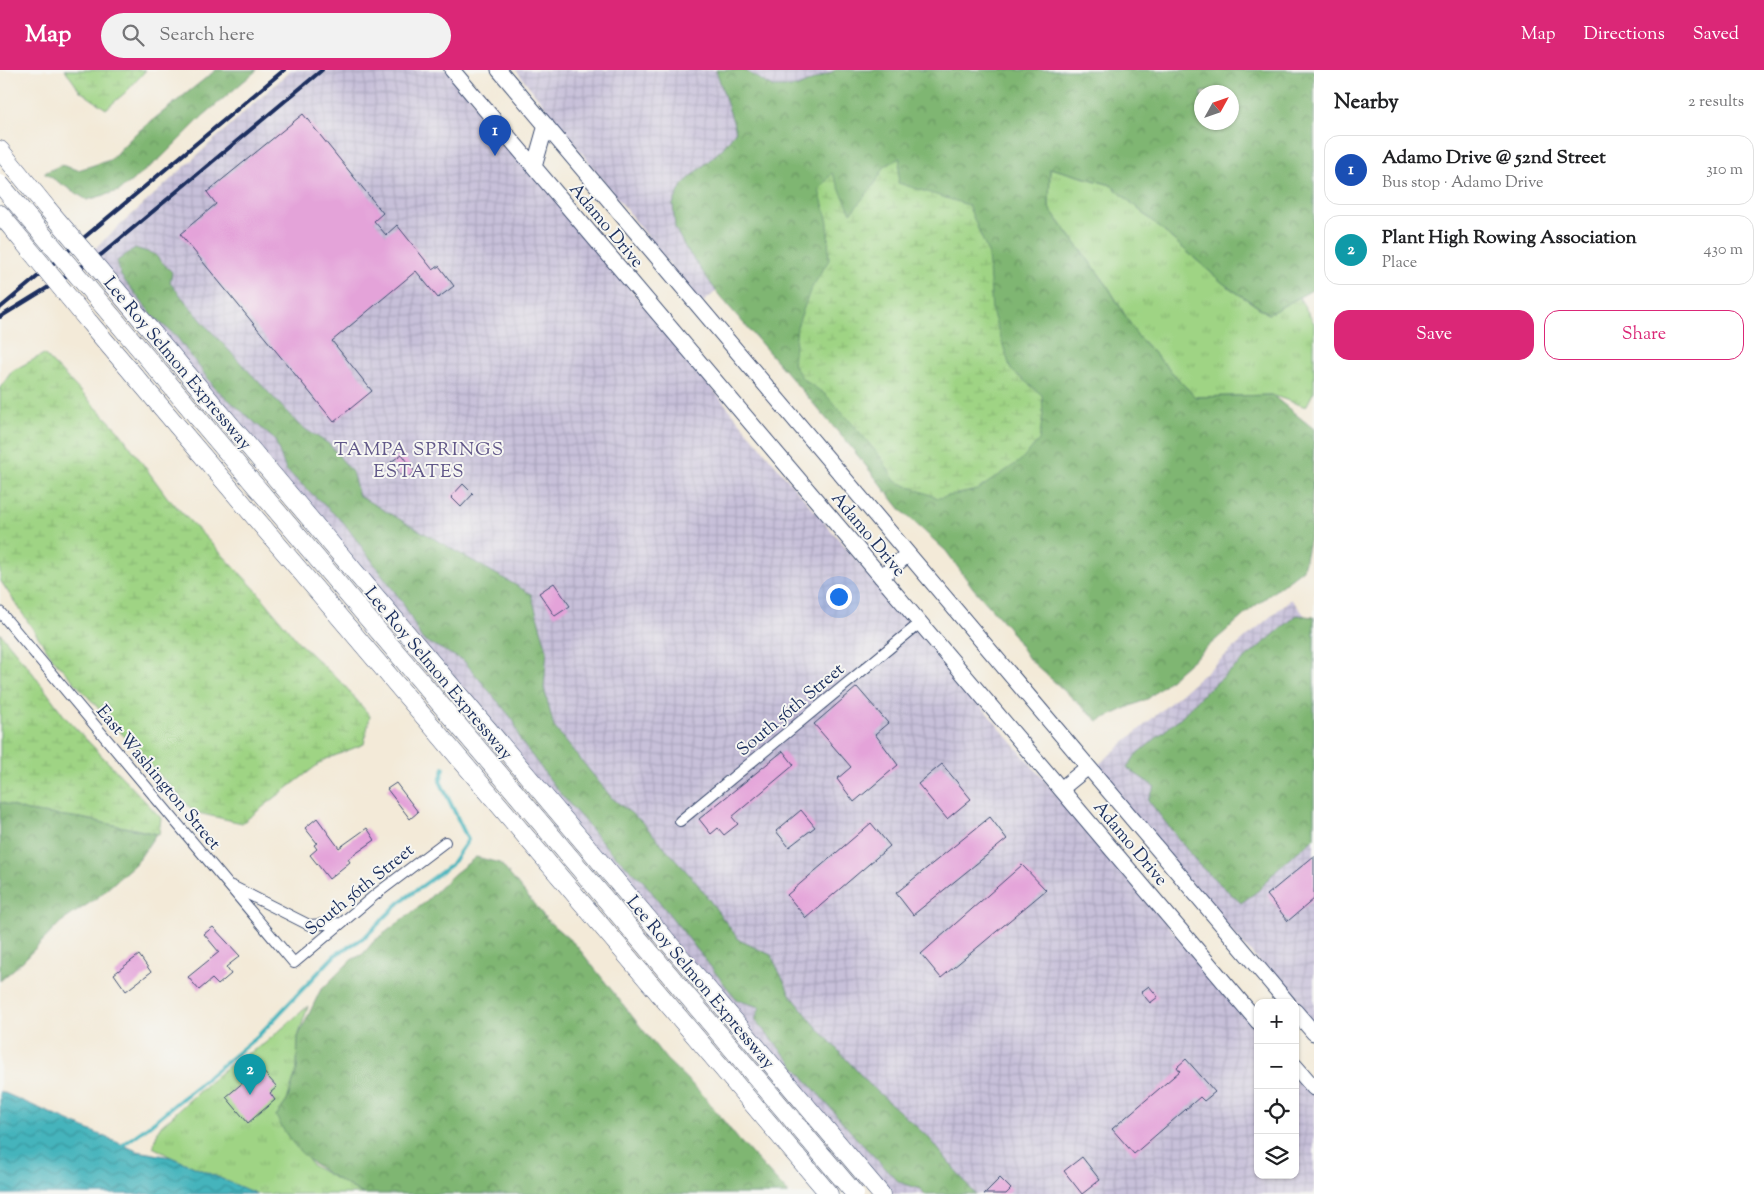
<!DOCTYPE html>
<html lang="en">
<head>
<meta charset="utf-8">
<style>
  body { margin:0; font-family:"Sorts Mill Goudy",serif; background:#f2f2f2; color:#202124 }
  .controls { position:absolute; right:15px; bottom:15px; display:grid; overflow:hidden; border-radius:10px; box-shadow:0 1px 4px #0004 }
  .controls button { width:45px; height:45px; display:grid; place-items:center; padding:0; border:0; border-bottom:1px solid #e0e0e0; background:#fff; color:#202124; font:25px sans-serif }
  .compass { position:absolute; left:1194px; top:15px; width:45px; height:45px; border-radius:50%; background:#fff; box-shadow:0 1px 4px #0004; rotate:50deg }
  .you { position:absolute; left:838px; top:526px; width:18px; height:18px; margin:-12px; border:4px solid #fff; border-radius:50%; background:#1a73e8; box-shadow:0 0 0 8px #1a73e833 }
  .badge { display:grid; place-items:center; width:32px; height:32px; border-radius:50%; background:#db2777; color:#fff; font-size:16px; font-weight:700 }
  .pin { position:absolute; translate:-50% -41px; filter:drop-shadow(0 1px 2px #0008) }
  .pin::after { content:''; position:absolute; top:26px; width:18px; height:15px; background:inherit; clip-path:polygon(0 0,100% 0,50% 100%) }
  .list { margin:0; padding:0; list-style:none }
  h2 { display:flex; justify-content:space-between; align-items:center; height:65px; margin:0; padding:0 20px; font-size:21px }
  h2 small { font-size:16px; font-weight:400; color:#757577 }
  .list li { display:grid; grid-template-columns:32px 1fr auto; gap:15px; align-items:center; box-sizing:border-box; height:70px; margin:0 10px 10px; padding:0 10px; border:1px solid #e0e0e0; border-radius:15px }
  .list b { display:block; font-size:19px; white-space:nowrap }
  .list p { margin:0; font-size:16px; white-space:nowrap; color:#757577 }
  .list em { font-size:16px; font-style:normal; color:#757577 }
  .actions { display:flex; gap:10px; padding:15px 20px }
  .actions a { flex:1; padding:11px 0; border:1px solid #db2777; border-radius:15px; text-align:center; font-size:18px; color:#db2777 }
  .actions .main { background:#db2777; color:#fff }
  .icon { flex:none; width:28px; height:28px; fill:none; stroke:currentColor; stroke-width:2; stroke-linecap:round; stroke-linejoin:round }
  .map { position:relative; flex:none; width:1314px; height:1124px; overflow:hidden }
  header { display:flex; align-items:center; gap:30px; box-sizing:border-box; height:70px; padding:0 25px; background:#db2777; color:#fff }
  header strong { font-size:24px }
  nav { display:flex; gap:28px; margin-inline-start:auto; font-size:18px }
  .search { width:350px; height:45px; background:#f2f2f2; display:flex; align-items:center; gap:12px; box-sizing:border-box; padding:0 18px; border-radius:28px; color:#757577; font-size:19px }
  main { display:flex }
  aside { flex:1; background:#fff }
  .map>svg:first-child { display:block }
  .industrial { fill:url(#industrial-grid) }
  .grass { fill:url(#grass-tufts); stroke:#5d8271 }
  .forest { fill:url(#forest-crowns); stroke:#4d7268; fill-rule:evenodd }
  .wetland { fill:url(#wetland-marsh); stroke:#5d8271 }
  .water { fill:url(#water-waves); stroke:#30728d }
  .lines { fill:none; stroke-linecap:round; stroke-linejoin:round }
  .stream { stroke:#44b4bc; stroke-width:4 }
  .building { fill:#e4a3d9 }
  .minor-casing { stroke:#3b4b70; stroke-width:12 }
  .primary-casing { stroke:#3b4b70; stroke-width:17 }
  .motorway-casing { stroke:#3b4b70; stroke-width:19 }
  .minor { stroke:#fff; stroke-width:10 }
  .primary { stroke:#fff; stroke-width:15 }
  .motorway { stroke:#fff; stroke-width:18 }
  .rail { stroke:#1b2f5e; stroke-width:4 }
  .motorway-bridge-casing { stroke:#3b4b70; stroke-width:19; stroke-linecap:butt }
  .motorway-bridge { stroke:#fff; stroke-width:18 }
  .labels { text-anchor:middle; stroke-width:4; stroke-linejoin:round; paint-order:stroke }
  .street-label { font-size:18px; fill:#1b2f5e; stroke:#f6f6f2 }
  .neighbourhood-label { font-size:19px; letter-spacing:1px; fill:#615889; stroke:#f6f6f2 }
</style>
</head>
<body>
<header>
<strong>Map</strong>
<div class="search"><svg class="icon" aria-label="search" viewBox="0 0 24 24"><circle cx="10" cy="10" r="6"/><path d="M15 15l6 6"/></svg>Search here</div>
<nav><a>Map</a><a>Directions</a><a>Saved</a></nav>
</header>
<main>
<div class="map">
<svg width="1314" height="1124" viewBox="0 0 1314 1124">
  <defs>
    <pattern id="industrial-grid" width="8" height="8" patternUnits="userSpaceOnUse" patternTransform="scale(1.25)"><rect width="8" height="8" fill="#c7c0d9"/><path d="M0 4h8M4 0v8" fill="none" stroke="#aaa5bd"/></pattern>
    <pattern id="grass-tufts" width="24" height="20" patternUnits="userSpaceOnUse" patternTransform="scale(1.25)"><rect width="24" height="20" fill="#9fd484"/><path d="M3 7l-1-3M5 7V3M7 7l1-3M15 17l-1-3M17 17v-4M19 17l1-3" fill="none" stroke="#88b674"/></pattern>
    <pattern id="forest-crowns" width="20" height="18" patternUnits="userSpaceOnUse" patternTransform="scale(1.25)"><rect width="20" height="18" fill="#7fb672"/><path d="M2 6a3 3 0 1 1 6 0M12 15a3 3 0 1 1 6 0" fill="none" stroke="#679461"/></pattern>
    <pattern id="wetland-marsh" width="20" height="14" patternUnits="userSpaceOnUse" patternTransform="scale(1.25)"><rect width="20" height="14" fill="#9fd484"/><path d="M1 5h8M5 5V1M11 12h8M15 12V8" fill="none" stroke="#88b674"/></pattern>
    <pattern id="water-waves" width="16" height="10" patternUnits="userSpaceOnUse" patternTransform="scale(1.25)"><rect width="16" height="10" fill="#44b4bc"/><path d="M0 5q4-4 8 0t8 0" fill="none" stroke="#38939c"/></pattern>
  </defs>
  <rect width="100%" height="100%" fill="#f6f6f2"/>
  <filter id="ink" filterUnits="userSpaceOnUse"><feTurbulence type="fractalNoise" baseFrequency=".02" numOctaves="2"/><feDisplacementMap in="SourceGraphic" scale="10" xChannelSelector="R" yChannelSelector="G"/><feConvolveMatrix kernelMatrix="1 2 1 2 8 2 1 2 1" color-interpolation-filters="sRGB"/></filter>
  <filter id="wash" filterUnits="userSpaceOnUse"><feTurbulence type="fractalNoise" baseFrequency=".0096" numOctaves="4" result="noise"/><feDisplacementMap in="SourceGraphic" scale="20" xChannelSelector="R" yChannelSelector="G"/><feGaussianBlur stdDeviation="1.12" result="paint"/><feColorMatrix in="noise" values="0 0 0 0 0 0 0 0 0 0 0 0 0 0 0 0 0 1.4 0 .05"/><feComposite in="paint" operator="in"/></filter>
  <g filter="url(#wash)">
    <rect width="100%" height="100%" fill="#f3ead8"/>
    <!-- industrial -->
    <path class="industrial" d="M291,0H448L779,399L1258,961V1105H1295V1005L1314,1026V1124H882L92,181Z
      M516,0H1011L796,155L701,234Z
      M1291,529L1314,556V958L1295,936V933L1091,701Z"/>
    <!-- grass -->
    <path class="grass" d="M1050,98L1111,115L1224,214L1268,244L1299,227L1314,253V321L1306,337L1272,325L1195,327L1137,265L1107,215L1049,138Z
      M308,936L298,967L297,999L287,1031L276,1046L313,1096L363,1124H257L171,1087L153,1077L159,1058L206,1015L232,993L264,974Z"/>
    <!-- forest -->
    <path class="forest" d="M216,0H257L204,45L162,87L119,121L87,130L44,103L61,95L78,100L110,90L135,64Z
      M716,0H744L772,17H798L836,0H1314V219L1269,244L1224,214L1111,115L1050,98L1049,138L1107,215L1137,265L1195,327L1272,325L1314,359L1311,461L1303,499L1251,539L1149,628L1098,651L1029,589L1008,557L973,518L946,481L901,440L851,377L719,225L685,177L675,158L673,134L682,115L723,78L736,61ZM1202,22H1232V52H1202Z
      M135,178L154,184L172,202L170,213L208,258L300,356L329,374L352,402L359,426L531,524L547,580L544,618L554,657L612,728L641,751L696,812L739,870L771,885L790,924L814,954L869,1014L930,1069L975,1124H925L920,1119L899,1112L857,1069L755,950L760,937L737,930L643,811L609,780L560,723L520,670L514,651L464,591L422,569L403,533L344,453L286,400L275,370L215,318L176,266L153,246L121,206L117,191Z
      M1297,545L1314,547V768L1277,799L1259,820L1241,833L1199,795L1148,730L1155,717L1127,698L1135,686L1181,647L1203,624Z
      M0,732L28,741L81,748L156,764L137,792L97,828L61,852L21,893L0,911Z
      M476,787L500,793L548,851L576,875L666,989L703,1025L738,1069L789,1124H363C324,1102 297,1089 276,1046L287,1031L297,999L298,967L320,921L351,890L363,884L374,871L423,834L454,804Z"/>
    <!-- wetland -->
    <path class="wetland" d="M65,0H146L126,22L106,39L80,21Z
      M900,88L898,113L968,135L988,183L992,241L1011,300L1042,325L1043,344L1039,370L1020,391L977,420L938,428L895,411L881,388L857,359L826,325L803,309L793,294L797,257L810,221L829,190L828,152L819,120L832,103L851,143L874,115L885,96Z
      M44,284L118,360L167,427L256,520L300,574L344,615L370,646L364,674L324,690L242,753L194,742L53,589L0,510V318L12,301Z
      M0,563L29,598L65,647L161,748L159,764L81,748L28,741L0,732Z"/>
    <!-- water -->
    <path class="water" d="M0,1021L137,1081L171,1087L257,1124H0Z"/>
    <g class="lines">
      <!-- stream -->
      <path class="stream" d="M123,1075L150,1055L259,965L335,885L365,867L400,832L451,795L468,770L440,711L444,698"/>
    </g>
    <g id="blocks">
      <!-- building -->
      <path class="building" d="M303,44L383,143L374,151L386,165L397,155L433,200L439,196L454,216L438,228L416,201L332,271L372,321L334,352L180,164L216,134L207,122Z
        M402,384L415,402L404,410L391,392Z
        M463,414L473,424L461,437L451,427Z
        M554,513L570,536L555,546L539,523Z
        M857,617L888,653L875,664L898,695L854,732L837,709L851,697L814,654Z
        M783,681L794,695L732,747L738,754L724,765L718,758L711,764L699,749Z
        M942,694L971,729L947,749L918,714Z
        M396,713L418,742L410,749L387,719Z
        M801,740L815,757L789,777L776,761Z
        M990,747L1007,769L913,845L896,823Z
        M317,748L339,778L367,758L375,770L348,789L350,792L329,809L310,785L317,779L314,775L317,773L305,758Z
        M871,753L890,776L806,848L787,825Z
        M1314,786V829L1288,851L1267,825Z
        M1022,795L1046,820L941,908L921,884Z
        M213,857L240,886L226,897L231,904L218,915L212,909L199,920L188,907L219,882L204,864Z
        M139,885L151,902L126,921L114,904Z
        M1149,916L1158,927L1150,933L1141,922Z
        M1186,989L1215,1022L1204,1031L1200,1027L1134,1084L1112,1059L1180,1001L1177,997Z
        M260,998L277,1017L270,1023L275,1030L248,1053L226,1027Z
        M1082,1087L1100,1110L1082,1124L1064,1101Z
        M1000,1108L1011,1119L1006,1124H984Z"/>
    </g>
  </g>
  <g filter="url(#ink)">
    <use href="#blocks" fill-opacity="0" stroke="#3b4b70" stroke-width="1"/>
    <g class="lines">
      <!-- minor casing -->
      <g class="minor-casing">
        <path id="minor" d="M0,542L294,893L375,825L445,772
          M680,751L920,553
          M232,816L309,855L341,853"/>
      </g>
      <!-- primary casing -->
      <g class="primary-casing">
        <path id="primary" d="M452,0L1258,952
          M499,0L1288,933
          M534,97L546,55
          M881,507L908,484
          M1061,719L1088,697
          M1295,941L1314,963
          M1295,996L1314,1018"/>
      </g>
      <!-- motorway casing -->
      <g class="motorway-casing">
        <path id="motorway" d="M0,80L47,138
          M0,144L34,185
          M109,211L881,1124
          M89,252L829,1124"/>
      </g>
      <!-- minor -->
      <use href="#minor" class="minor"/>
      <!-- primary -->
      <use href="#primary" class="primary"/>
      <!-- motorway -->
      <use href="#motorway" class="motorway"/>
      <!-- rail -->
      <path class="rail" d="M0,238L284,0
        M0,247L102,184L322,0"/>
      <!-- motorway-bridge casing -->
      <g class="motorway-bridge-casing">
        <path id="motorway-bridge" d="M0,114L855,1124
          M47,138L109,211
          M34,185L89,252"/>
      </g>
      <!-- motorway-bridge -->
      <use href="#motorway-bridge" class="motorway-bridge"/>
    </g>
  </g>
  <g class="labels">
    <!-- street labels -->
    <g class="street-label">
      <text transform="translate(607 155) rotate(50)" y="6">Adamo Drive</text>
      <text transform="translate(178 293) rotate(50)" y="6">Lee Roy Selmon Expressway</text>
      <text transform="translate(869 464) rotate(50)" y="6">Adamo Drive</text>
      <text transform="translate(439 603) rotate(50)" y="6">Lee Roy Selmon Expressway</text>
      <text transform="translate(790 639) rotate(-40)" y="6">South 56th Street</text>
      <text transform="translate(159 707) rotate(50)" y="6">East Washington Street</text>
      <text transform="translate(1131 773) rotate(50)" y="6">Adamo Drive</text>
      <text transform="translate(359 819) rotate(-39)" y="6">South 56th Street</text>
      <text transform="translate(701 912) rotate(50)" y="6">Lee Roy Selmon Expressway</text>
    </g>
    <!-- neighbourhood labels -->
    <g class="neighbourhood-label">
      <text x="419" y="385">TAMPA SPRINGS<tspan x="419" dy="22">ESTATES</tspan></text>
    </g>
  </g>
</svg>
<div class="controls">
<button>+</button>
<button>−</button>
<button><svg class="icon" aria-label="locate" viewBox="0 0 24 24"><circle cx="12" cy="12" r="6"/><path d="M12 2v4M12 18v4M2 12h4M18 12h4"/></svg></button>
<button><svg class="icon" aria-label="layers" viewBox="0 0 24 24"><path d="M12 4l9 5-9 5-9-5zM3 14l9 5 9-5"/></svg></button>
</div>
<svg class="compass" viewBox="-18 -18 36 36"><path d="M0-13l5 13h-10z" fill="#e53935"/><path d="M0 13l5-13h-10z" fill="#757577"/></svg>
<div class="you"></div>
<div class="pin badge" style="left:495px;top:86px;background:#1a4fb4">1</div>
<div class="pin badge" style="left:250px;top:1025px;background:#0f9aa8">2</div>
</div>
<aside>
<h2>Nearby<small>2 results</small></h2>
<ul class="list">
<li><span class="badge" style="background:#1a4fb4">1</span><div><b>Adamo Drive @ 52nd Street</b><p>Bus stop · Adamo Drive</p></div><em>310 m</em></li>
<li><span class="badge" style="background:#0f9aa8">2</span><div><b>Plant High Rowing Association</b><p>Place</p></div><em>430 m</em></li>
</ul>
<div class="actions"><a class="main">Save</a><a>Share</a></div>
</aside>
</main>
</body>
</html>
